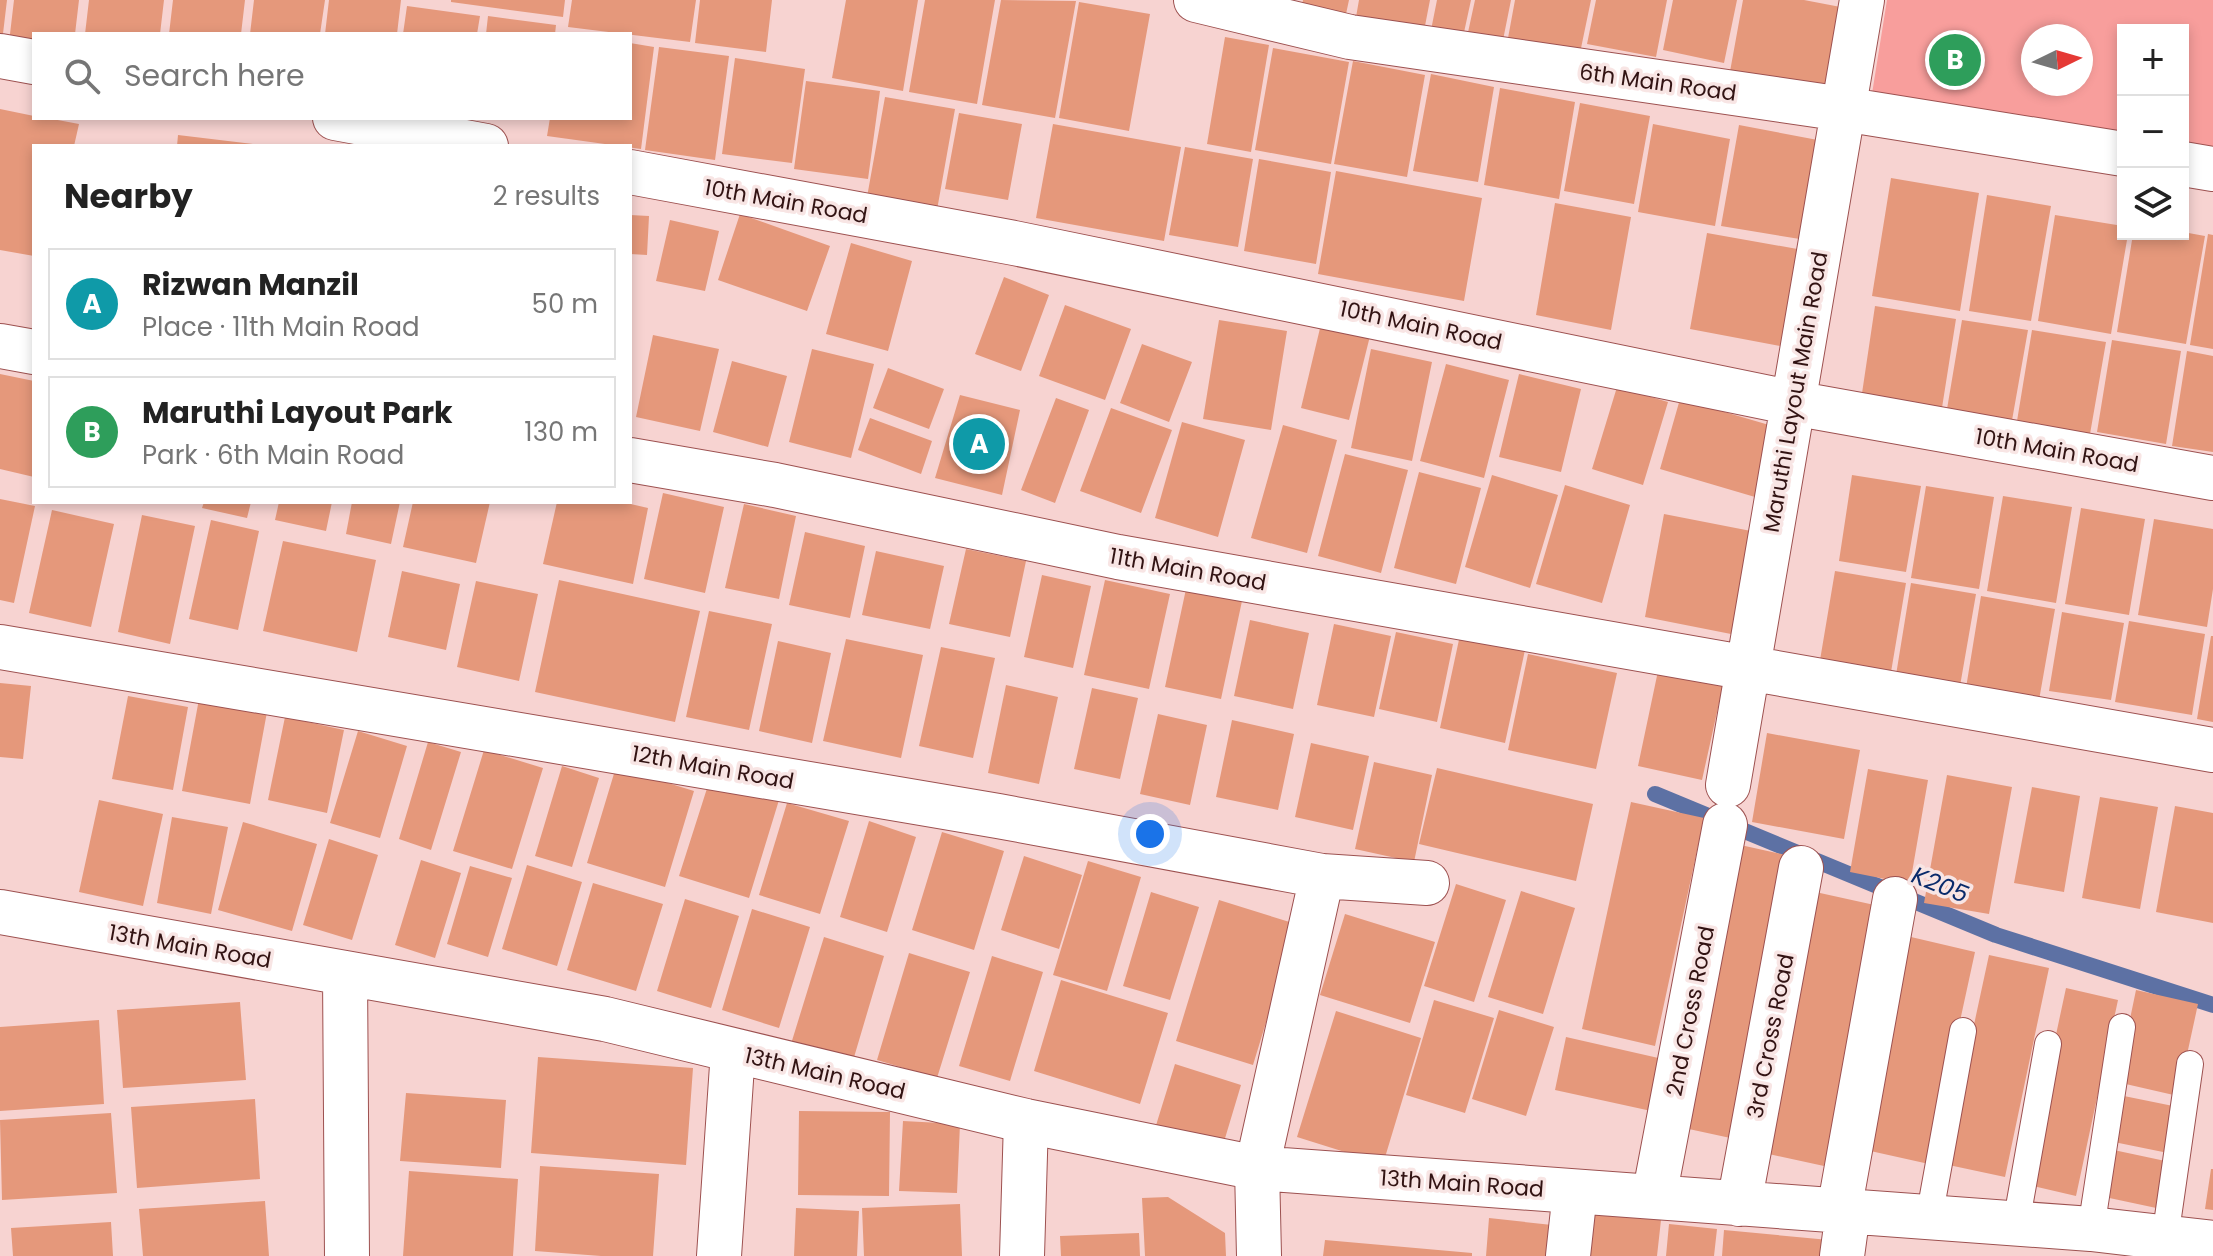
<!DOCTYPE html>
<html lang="en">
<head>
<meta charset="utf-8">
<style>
  body { margin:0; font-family:Poppins,sans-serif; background:#f6f6f6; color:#222 }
  .controls { position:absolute; right:24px; top:24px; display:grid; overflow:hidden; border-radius:0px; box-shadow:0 4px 12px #0003 }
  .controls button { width:72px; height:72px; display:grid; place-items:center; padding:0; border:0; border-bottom:2px solid #e0e0e0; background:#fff; color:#222; font:40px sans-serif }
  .compass { position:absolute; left:2021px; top:24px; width:72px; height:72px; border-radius:50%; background:#fff; box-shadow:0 4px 12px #0003; rotate:85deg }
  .you { position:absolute; left:1150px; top:834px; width:28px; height:28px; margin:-20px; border:6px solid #fff; border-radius:50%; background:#1a73e8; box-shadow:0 0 0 12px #1a73e833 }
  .badge { display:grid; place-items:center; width:52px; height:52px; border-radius:50%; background:#db2777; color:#fff; font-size:26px; font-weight:700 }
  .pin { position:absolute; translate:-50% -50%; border:4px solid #fff; box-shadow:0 2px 8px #0006 }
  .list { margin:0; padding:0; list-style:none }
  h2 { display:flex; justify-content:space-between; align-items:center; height:104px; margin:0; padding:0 32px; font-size:34px }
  h2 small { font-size:26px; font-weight:400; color:#767676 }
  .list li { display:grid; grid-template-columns:52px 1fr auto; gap:24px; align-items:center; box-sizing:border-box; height:112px; margin:0 16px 16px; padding:0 16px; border:2px solid #e0e0e0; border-radius:0px }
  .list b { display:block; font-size:30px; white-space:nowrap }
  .list p { margin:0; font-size:26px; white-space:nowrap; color:#767676 }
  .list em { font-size:26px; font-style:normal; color:#767676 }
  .icon { flex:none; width:44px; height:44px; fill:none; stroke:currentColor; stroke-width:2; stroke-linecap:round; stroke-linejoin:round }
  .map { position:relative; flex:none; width:2213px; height:1256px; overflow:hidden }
  .search { position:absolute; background:#fff; box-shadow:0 4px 12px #0003; left:32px; top:32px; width:600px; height:88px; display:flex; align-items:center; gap:20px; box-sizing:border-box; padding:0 28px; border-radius:0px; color:#767676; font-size:30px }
  .panel { position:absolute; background:#fff; box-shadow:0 4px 12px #0003; left:32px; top:144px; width:600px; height:360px; border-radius:0px }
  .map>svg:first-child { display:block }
  .green { fill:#f89e9c; fill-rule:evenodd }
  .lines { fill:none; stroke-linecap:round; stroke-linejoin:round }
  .stream { stroke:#5d71a4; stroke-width:16 }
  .building { fill:#e5987b }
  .lane-casing { stroke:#9d5150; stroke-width:28 }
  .street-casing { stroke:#9d5150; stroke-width:46 }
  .lane { stroke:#fff; stroke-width:26 }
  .street { stroke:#fff; stroke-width:44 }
  .labels { text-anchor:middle; stroke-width:7; stroke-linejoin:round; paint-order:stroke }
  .street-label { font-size:22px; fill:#321313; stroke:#f8e5e4 }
  .water-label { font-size:24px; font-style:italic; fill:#092b6b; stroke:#f8e5e4 }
</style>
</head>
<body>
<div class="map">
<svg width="2213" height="1256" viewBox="0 0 2213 1256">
  <rect width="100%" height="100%" fill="#f7d3d1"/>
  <!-- green -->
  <path class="green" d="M1887,0H2213V153L2183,148V30H2123V139L1871,100ZM2033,36H2081V84H2033Z"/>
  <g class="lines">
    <!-- stream -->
    <path class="stream" d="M1655,794L1996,935L2213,1005"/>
  </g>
  <!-- building -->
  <path class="building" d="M0,0H7L2,42H0Z
    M14,0H79L75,34H34V54L8,51Z
    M89,0H164L160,34H85Z
    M173,0H245L241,34H169Z
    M254,0H325L320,34H250Z
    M329,0H401L397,34H325Z
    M451,0H565L563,17L451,2Z
    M572,0H696L690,42L568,27Z
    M700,0H772L766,52L695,43Z
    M846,0H918L903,91L832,78Z
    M925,0H995L977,104L909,92Z
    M1001,0L1076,1L1055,118L982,105Z
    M1303,0H1349L1346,14L1302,5Z
    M1359,0H1430L1424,31L1356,17Z
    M1437,0H1471L1463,37L1431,30Z
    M1475,0H1511L1502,45L1467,37Z
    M1515,0H1591L1580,53L1508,38Z
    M1596,0H1667L1656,57L1587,44Z
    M1673,0H1737L1724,63L1663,50Z
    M1743,0H1804L1851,9L1836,96L1729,77Z
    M1079,2L1150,14L1129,131L1059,118Z
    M407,6L480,16L477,34H403Z
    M488,16L556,25L555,34H486Z
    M1225,37L1269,45L1251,152L1207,144Z
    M630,43L654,47L641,149L547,136L550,118H630Z
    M659,47L729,56L715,160L645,150Z
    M1273,48L1349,62L1331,164L1255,150Z
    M735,58L805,69L792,163L722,154Z
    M1353,61L1425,75L1407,177L1334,164Z
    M1431,74L1494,87L1478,182L1413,171Z
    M806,81L880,91L868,179L794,169Z
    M1500,88L1575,102L1559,199L1484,185Z
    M885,97L955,109L937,210L867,197Z
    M1580,103L1650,116L1634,204L1564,191Z
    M0,109L34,116V118H47L79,124L74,146H34V256L0,250Z
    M959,113L1022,124L1008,200L945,189Z
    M1053,124L1181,147L1164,241L1036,218Z
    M1653,124L1730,139L1715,226L1638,212Z
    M1739,125L1823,141L1806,240L1721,226Z
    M178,135L253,144V146H177Z
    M1185,147L1253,159L1238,247L1169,235Z
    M1259,159L1331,172L1316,264L1244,251Z
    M1336,171L1482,198L1464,301L1318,274Z
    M1891,178L1979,193L1960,311L1872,296Z
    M1987,195L2051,206L2031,321L1969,311Z
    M1555,203L1631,217L1611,330L1536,315Z
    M740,214L830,246L807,311L718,280Z
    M630,215L649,216L647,255L630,254Z
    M2055,215L2123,226V234H2128L2111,334L2038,321Z
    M670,220L719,231L705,291L656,281Z
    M2183,232L2205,236L2186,344L2117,332L2133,234H2183Z
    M1707,233L1803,250L1786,347L1690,329Z
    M2208,234L2213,235V349L2190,345Z
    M851,243L912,261L888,351L826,334Z
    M1004,277L1049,295L1021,371L975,354Z
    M1065,305L1131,329L1105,400L1039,376Z
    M1875,306L1956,319L1941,414L1861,400Z
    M1219,320L1287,331L1271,430L1203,419Z
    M1962,320L2028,330L2011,426L1946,415Z
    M1321,324L1370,336L1349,420L1301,408Z
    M2032,330L2106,342L2090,434L2017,421Z
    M653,335L719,349L700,431L636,417Z
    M2112,340L2181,351L2166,444L2097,432Z
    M1142,344L1192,362L1169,422L1120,403Z
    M812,349L874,364L851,458L789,442Z
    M1371,349L1432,362L1412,461L1351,448Z
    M2187,351L2213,356V452L2172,446Z
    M732,361L787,376L768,447L713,432Z
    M1446,364L1509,380L1484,478L1420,461Z
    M888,368L944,389L929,429L873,408Z
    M0,374L34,381V477L0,469Z
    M1519,374L1581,389L1561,472L1499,457Z
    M1617,387L1668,402L1643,485L1592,469Z
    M960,395L1020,410L1002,495L935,478Z
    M1056,398L1089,410L1055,503L1021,490Z
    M1680,399L1776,427L1755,497L1660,469Z
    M1111,408L1172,430L1141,513L1080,491Z
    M870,418L932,441L921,474L858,450Z
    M1182,422L1245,440L1218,537L1155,518Z
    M1283,425L1337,440L1307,553L1251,538Z
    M1345,454L1408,470L1381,573L1318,556Z
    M1419,472L1481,488L1456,584L1394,568Z
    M1492,475L1558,495L1530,588L1465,567Z
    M1852,475L1921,486L1906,572L1839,561Z
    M1565,485L1630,505L1602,603L1536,584Z
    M1926,486L1994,497L1979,589L1911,578Z
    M663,493L724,507L705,593L644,579Z
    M2003,496L2072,507L2056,603L1987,591Z
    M0,499L35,506L14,603L0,600Z
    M204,502H251L247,518L202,508Z
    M279,502H332L326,531L275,520Z
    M352,502H400L391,544L346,534Z
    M413,502H490L476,563L403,547Z
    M557,502H622L648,508L633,584L543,564Z
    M744,504L796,516L779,599L725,588Z
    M2081,508L2145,519L2129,615L2065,604Z
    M52,510L114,524L91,627L29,613Z
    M1664,514L1751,531L1731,634L1645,617Z
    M142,515L195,526L170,644L118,632Z
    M2154,519L2213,529V589L2207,627L2138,615Z
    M211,520L259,531L238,630L189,619Z
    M805,532L865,546L850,618L789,605Z
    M283,541L376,560L357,652L263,631Z
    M966,549L1026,561L1010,637L949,624Z
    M876,551L944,566L930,629L862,615Z
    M402,571L460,584L446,650L388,637Z
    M1835,571L1906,583L1889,684L1818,672Z
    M1042,575L1091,586L1073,668L1024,657Z
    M559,580L700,611L675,722L535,692Z
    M1105,580L1170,594L1149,689L1084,675Z
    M476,581L538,594L519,681L457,667Z
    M1911,583L1976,594L1960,686L1896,675Z
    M1186,589L1242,601L1221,699L1165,687Z
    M1981,596L2055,609L2038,706L1965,694Z
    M709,611L772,624L749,730L686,717Z
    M2062,612L2124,623L2111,700L2049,691Z
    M1250,620L1309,633L1293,709L1234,696Z
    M2129,621L2205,634L2192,715L2115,702Z
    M1334,624L1391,636L1374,717L1317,705Z
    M1396,632L1453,644L1437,722L1379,709Z
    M1460,635L1525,650L1505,743L1440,728Z
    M2211,636H2213V722L2197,719Z
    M846,639L923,655L901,758L823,741Z
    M778,641L831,653L812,743L759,731Z
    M941,647L995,658L973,758L919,746Z
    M1528,654L1617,673L1596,769L1508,750Z
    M1658,671L1723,685L1702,780L1638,766Z
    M0,683L31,686L23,759L0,757Z
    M1006,685L1058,697L1039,784L988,773Z
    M1092,688L1138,698L1120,779L1074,769Z
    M128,696L188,707L173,790L112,779Z
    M199,699L267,712L250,804L182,791Z
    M1158,714L1207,725L1190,805L1140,794Z
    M285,717L344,730L327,813L268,800Z
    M1232,720L1294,734L1278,810L1216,797Z
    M358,731L407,746L380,838L330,823Z
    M1767,733L1860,750L1844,839L1752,822Z
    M428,742L461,752L431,850L399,839Z
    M1311,743L1369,756L1353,830L1295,817Z
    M484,750L543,768L512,869L453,851Z
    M1374,762L1432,775L1414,862L1355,849Z
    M562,766L599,778L572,867L535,856Z
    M616,767L694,791L665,887L587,863Z
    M1437,768L1593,804L1576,881L1419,844Z
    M1868,769L1928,780L1910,884L1850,872Z
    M1947,775L2012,787L1989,914L1924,903Z
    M710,779L779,800L749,898L679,876Z
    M2032,787L2080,796L2064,892L2014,883Z
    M2100,797L2158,807L2140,909L2082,898Z
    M99,800L163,814L143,906L79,892Z
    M1631,802L1704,818L1655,1046L1582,1029Z
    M787,803L849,821L820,914L759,895Z
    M2175,806L2213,813V923L2156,912Z
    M172,817L228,827L211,914L157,903Z
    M869,821L916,837L887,932L840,917Z
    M243,822L317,844L292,931L218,910Z
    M942,832L1004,851L974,950L912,930Z
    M329,839L378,855L352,940L303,925Z
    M1736,844L1795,857L1735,1139L1675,1126Z
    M1024,856L1082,875L1059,949L1001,930Z
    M421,860L461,873L435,958L395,945Z
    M1088,861L1141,877L1107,991L1053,975Z
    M527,865L582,882L557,966L502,949Z
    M470,866L512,878L488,957L447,944Z
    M593,883L663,904L636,991L567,970Z
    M1456,884L1506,900L1474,1002L1424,986Z
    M1521,891L1575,908L1543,1014L1488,997Z
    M1811,891L1879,906L1824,1166L1755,1151Z
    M1151,892L1199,907L1170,1000L1123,986Z
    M685,899L739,916L711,1008L657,991Z
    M1219,900L1296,924L1253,1065L1176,1041Z
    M752,909L810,927L779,1028L722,1010Z
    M1345,914L1435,942L1410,1023L1320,995Z
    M824,937L884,956L852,1064L791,1044Z
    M1911,937L1975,952L1929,1164L1866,1150Z
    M909,953L970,972L937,1078L877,1060Z
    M1989,955L2049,968L2005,1177L1944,1164Z
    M992,956L1043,972L1010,1081L959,1066Z
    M1061,980L1168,1013L1140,1104L1034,1071Z
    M2066,988L2118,1000L2076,1196L2024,1184Z
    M2136,990L2198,1004L2178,1096L2117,1082Z
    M1434,1000L1494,1018L1465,1113L1406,1095Z
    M240,1002L246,1080L123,1088L117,1010Z
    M1499,1010L1554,1027L1526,1116L1472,1099Z
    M1336,1011L1421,1038L1383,1164L1297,1137Z
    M99,1020L104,1104L0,1111V1027Z
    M1566,1037L1676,1062L1665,1114L1555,1090Z
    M538,1057L693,1068L686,1165L531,1153Z
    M1175,1064L1241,1085L1220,1155L1153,1135Z
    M406,1093L506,1100L501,1168L400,1161Z
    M2119,1095L2178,1107L2168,1153L2109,1141Z
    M255,1099L260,1179L137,1188L131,1107Z
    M799,1111L890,1112L889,1196L798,1195Z
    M111,1113L117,1193L2,1200L0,1120Z
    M903,1121L960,1124L957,1193L899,1191Z
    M2109,1149L2170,1162L2161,1209L2100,1196Z
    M540,1166L659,1174L653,1256H601L535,1251Z
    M2211,1169H2213V1210L2205,1209Z
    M409,1171L518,1179L513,1256H403Z
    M1168,1197L1225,1233L1226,1256H1145L1142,1198Z
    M265,1201L269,1256H143L139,1209Z
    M960,1204L962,1256H864L862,1208Z
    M796,1208L859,1211L857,1256H794Z
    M1583,1212L1661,1220L1657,1256H1579Z
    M1489,1218L1552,1225L1549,1256H1486Z
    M111,1222L113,1256H13L11,1228Z
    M1669,1224L1717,1229L1714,1256H1666Z
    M1724,1230L1829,1240L1828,1256H1722Z
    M1139,1233L1140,1256H1061L1060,1236Z
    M1325,1240L1472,1253V1256H1323Z"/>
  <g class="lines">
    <!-- lane casing -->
    <g class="lane-casing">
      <path id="lane" d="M1929,1218L1963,1031
        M2016,1224L2048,1044
        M2091,1229L2122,1027
        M2165,1238L2190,1064"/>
    </g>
    <!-- street casing -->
    <g class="street-casing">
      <path id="street" d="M1196,0L1350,37L1843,109L2123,154
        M0,56L34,62
        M335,118L486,146
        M2183,164L2213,169
        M630,172L1014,243L1793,403L2213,478
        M0,346L34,352
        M630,460L775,485L1118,557L2213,750
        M0,647L998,816L1322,876L1427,883
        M1728,785L1862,0
        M0,912L605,1019L1026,1121L1257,1168L2091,1229L2213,1243
        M345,973L347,1256
        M1654,1197L1725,825
        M1739,1204L1801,868
        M1839,1211L1895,899
        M719,1256L733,1051
        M1022,1256L1026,1121
        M1259,1256L1257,1168L1322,876
        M1568,1256L1575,1192
        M1842,1256L1848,1212"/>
    </g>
    <!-- lane -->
    <use href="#lane" class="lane"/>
    <!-- street -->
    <use href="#street" class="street"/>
  </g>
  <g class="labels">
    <!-- street labels -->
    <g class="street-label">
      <text transform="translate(1658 82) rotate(8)" y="8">6th Main Road</text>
      <text transform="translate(786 201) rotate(10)" y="8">10th Main Road</text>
      <text transform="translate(1421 325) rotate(12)" y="8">10th Main Road</text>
      <text transform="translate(1795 392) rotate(-80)" y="8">Maruthi Layout Main Road</text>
      <text transform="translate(2057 450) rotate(10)" y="8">10th Main Road</text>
      <text transform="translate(1188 569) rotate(10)" y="8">11th Main Road</text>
      <text transform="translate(713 767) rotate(10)" y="8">12th Main Road</text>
      <text transform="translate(190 946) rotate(10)" y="8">13th Main Road</text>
      <text transform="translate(1690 1011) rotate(-79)" y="8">2nd Cross Road</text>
      <text transform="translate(1770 1036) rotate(-79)" y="8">3rd Cross Road</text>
      <text transform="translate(825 1073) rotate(13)" y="8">13th Main Road</text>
      <text transform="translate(1462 1183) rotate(4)" y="8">13th Main Road</text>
    </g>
    <!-- water labels -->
    <g class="water-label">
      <text transform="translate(1940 885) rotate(22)" y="8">K205</text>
    </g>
  </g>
</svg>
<div class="controls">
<button>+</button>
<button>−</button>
<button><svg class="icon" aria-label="layers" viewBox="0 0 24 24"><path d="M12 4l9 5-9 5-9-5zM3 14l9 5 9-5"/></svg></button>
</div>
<svg class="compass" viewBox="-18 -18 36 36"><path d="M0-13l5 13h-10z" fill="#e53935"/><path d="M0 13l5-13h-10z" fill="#767676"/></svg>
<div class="you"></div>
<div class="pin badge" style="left:979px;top:444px;background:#0f9aa8">A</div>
<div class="pin badge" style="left:1955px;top:60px;background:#2e9e5b">B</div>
<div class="search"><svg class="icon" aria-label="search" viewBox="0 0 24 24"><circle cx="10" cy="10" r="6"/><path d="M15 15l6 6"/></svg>Search here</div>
<section class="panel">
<h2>Nearby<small>2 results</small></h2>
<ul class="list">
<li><span class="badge" style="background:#0f9aa8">A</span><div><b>Rizwan Manzil</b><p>Place · 11th Main Road</p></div><em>50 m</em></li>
<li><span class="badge" style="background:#2e9e5b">B</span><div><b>Maruthi Layout Park</b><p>Park · 6th Main Road</p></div><em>130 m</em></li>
</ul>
</section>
</div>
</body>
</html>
